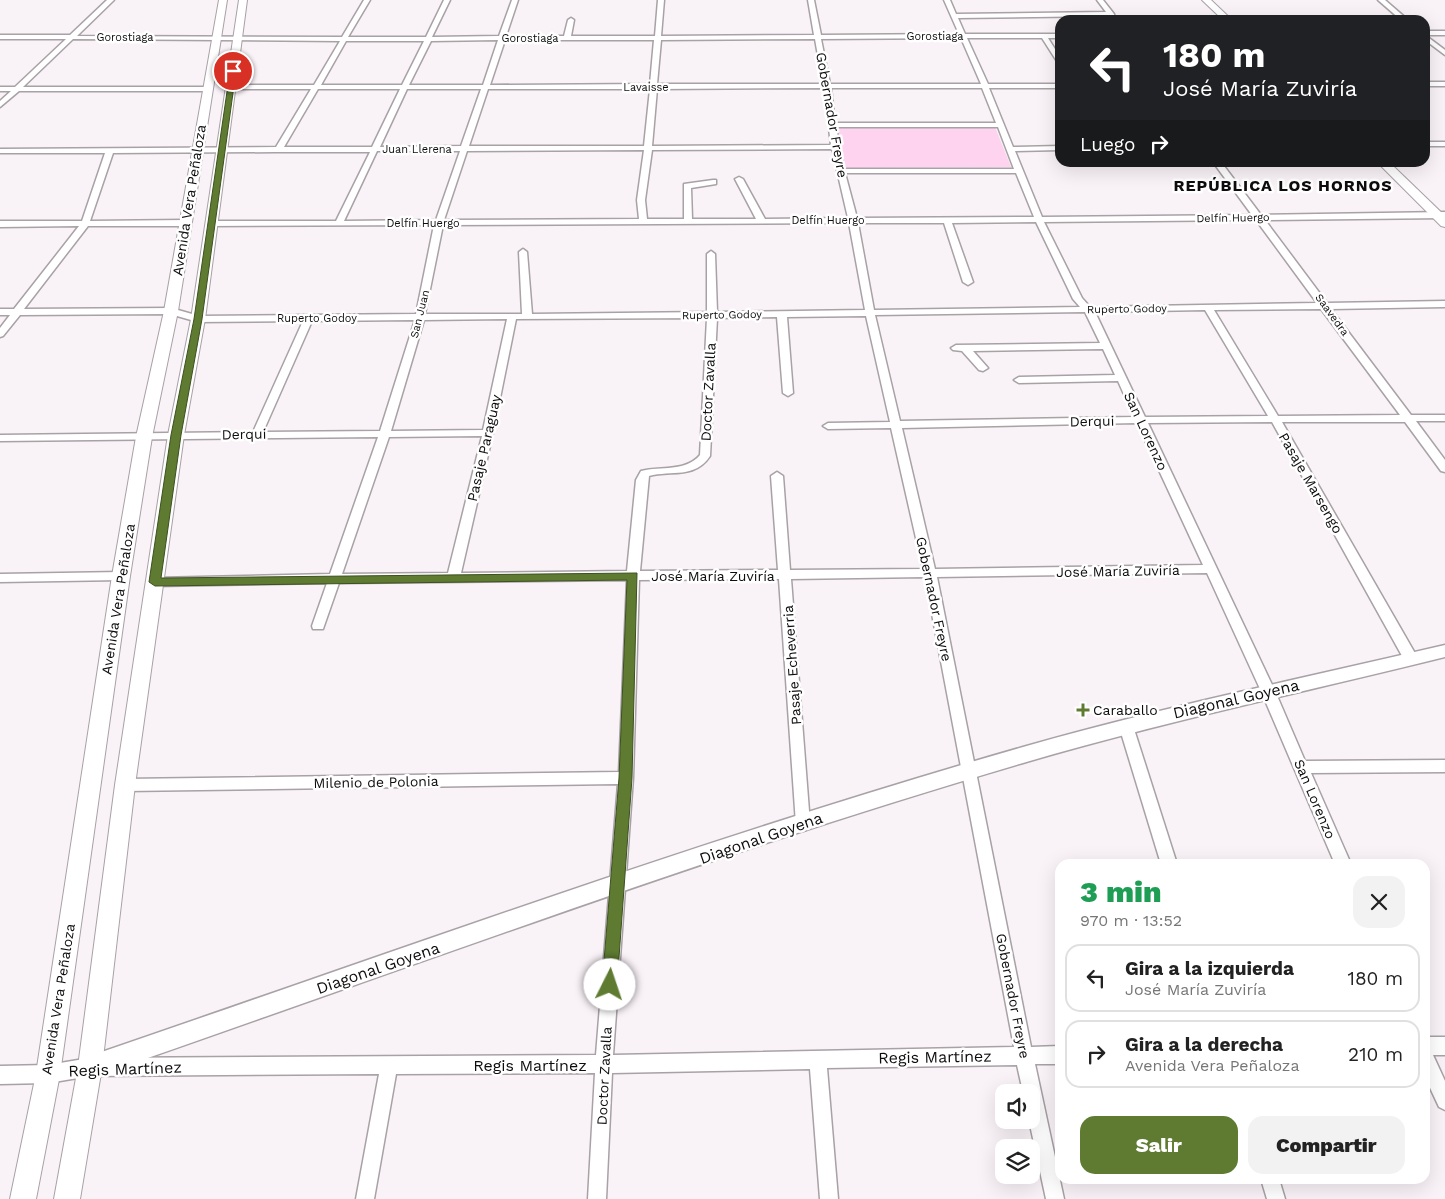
<!DOCTYPE html>
<html lang="es">
<head>
<meta charset="utf-8">
<style>
	:root { --surface:#fff; --page:#f2f2f2; --text:#222; --muted:#767676; --line:#e0e0e0; --accent:#5e7b31 }
	body { margin:0; font-family:"Work Sans",sans-serif; background:var(--page); color:var(--text); height:100vh; display:flex; flex-direction:column; font-size:19px; white-space:nowrap }
	* { box-sizing:border-box; margin:0 }
	p { font-size:16px; color:var(--muted) }
	.icon { flex:none; width:28px; height:28px; fill:none; stroke:currentColor; stroke-width:2; stroke-linecap:round; stroke-linejoin:round }
	.map { position:relative; flex:1; overflow:hidden }
	.sheet { position:absolute; left:1055px; top:859px; width:375px; height:325px; display:flex; flex-direction:column; background:var(--surface); border-radius:15px; box-shadow:0 5px 20px #0002 }
	.sheet>* { flex:none }
	.hud { position:absolute; left:1055px; top:15px; width:375px; height:152px; border-radius:15px; box-shadow:0 5px 20px #0002; background:#202124; color:#fff; overflow:hidden }
	.tools { position:absolute; left:995px; top:1084px; display:grid; gap:10px }
	.tools a { display:grid; place-items:center; width:45px; height:45px; border-radius:10px; background:var(--surface); box-shadow:0 5px 20px #0002; font-size:25px }
	.pin { position:absolute; display:grid; place-items:center; width:42px; height:42px; color:#fff; margin:-21px; border:2px solid #fff; border-radius:50%; box-shadow:0 1px 5px #0007 }
	.me { position:absolute; width:55px; margin:-28px; rotate:4deg; stroke-linejoin:round; filter:drop-shadow(0 0 4px #0008) }
	.turn { display:flex; align-items:center; gap:18px; height:105px; padding:0 25px; font-size:22px }
	.turn .icon { width:65px; height:65px; stroke-width:2.5 }
	.turn b { display:block; font-size:35px; line-height:42px }
	.then { display:flex; align-items:center; height:48px; padding:0 25px; background:#0003; gap:10px; font-size:19px }
	.round { display:grid; place-items:center; flex:none; width:52px; height:52px; border-radius:15px; background:var(--page) }
	.headline { display:flex; align-items:center; justify-content:space-between; height:85px; padding:0 25px }
	h1 { font-size:30px; font-weight:800; line-height:38px; color:#1e9e55 }
	.primary-button { display:flex; gap:10px; margin-top:auto; padding:10px 25px }
	.primary-button a { flex:1; height:58px; border-radius:15px; background:var(--accent); color:#fff; font-size:20px; font-weight:800; line-height:58px; text-align:center }
	.primary-button a+a { background:var(--page); color:var(--text) }
	ul { padding:0; list-style:none }
	li { display:flex; align-items:center; gap:15px; height:68px; margin:0 10px 8px; padding:0 15px; border:2px solid var(--line); border-radius:15px }
	li div { flex:1 }
	li b { display:block; font-size:19px }
	li em { font-style:normal }
	.map>svg:first-child { display:block }
	.green { fill:#fdd3f0 }
	.lines { fill:none; stroke-linecap:round; stroke-linejoin:round }
	.minor-casing { stroke:#a8a1a6; stroke-width:3 }
	.tertiary-casing { stroke:#a8a1a6; stroke-width:3 }
	.secondary-casing { stroke:#a8a1a6; stroke-width:2 }
	.minor { fill:#fff; fill-rule:evenodd }
	.tertiary { fill:#fff; fill-rule:evenodd }
	.secondary { fill:#fff; fill-rule:evenodd }
	.route { fill:#5e7b31; stroke:#3d5020 }
	.poi-dot { fill:#5e7b31; stroke:#fff; stroke-width:2 }
	.labels { text-anchor:middle; dominant-baseline:central; stroke-width:5; stroke-linejoin:round; paint-order:stroke }
	.far-street-label { font-size:11px; fill:#0e0c0d; stroke:#fff }
	.street-label { font-size:14px; fill:#0e0c0d; stroke:#fff }
	.poi-label { font-size:14px; fill:#0e0c0d; stroke:#fff; text-anchor:start }
	.far-district-label { font-size:16px; font-weight:bold; letter-spacing:1px; fill:#0e0c0d; stroke:#fff }
	.near-street-label { font-size:16px; fill:#0e0c0d; stroke:#fff }
</style>
</head>
<body>
<div class="map">
<svg width="1445" height="1199" viewBox="0 0 1445 1199">
	<rect width="100%" height="100%" fill="#f9f2f7"/>
	<path class="green" d="M995,127L1011,167L842,168L835,128Z"/>
	<g class="lines">
		<defs>
			<g id="minor">
				<path d="M107,0H114L77,36L342,37L364,0H370L348,37H426L444,0H450L432,37L499,36L512,0H518L506,36H564L568,20L571,18L574,20L571,36H655L658,0H664L661,36L814,35L808,0H814L821,35L959,34L944,0H950L956,14L1106,12L1097,0H1103L1114,14L1115,19H1111L1108,16L958,18L965,34H1060V38H1048L1060,57V64L1058,63L1042,38H967L988,84H1060V88H989L1013,147L1060,146V150L1015,151L1042,217L1252,215L1213,162H1221L1261,215L1445,212V218L1265,220L1327,303L1445,301V307L1331,309L1411,415H1445V421H1416L1445,460V472L1441,471L1405,422H1282L1416,655L1418,659L1416,663H1406L1272,422L1148,423L1275,691L1305,761L1445,760V772L1311,773L1351,864H1335L1261,691L1207,573L937,577L1031,1047L1060,1046V1064H1035L1064,1199H1046L1029,1120H1031V1092H1023L1017,1065L827,1068L838,1199H820L810,1069L612,1073L606,1199H588L595,1073L396,1074L374,1199H356L379,1074L90,1076L48,1083L0,1084V1066L48,1065L90,1058L596,1055L618,784L125,791L120,789L118,785L120,781L125,779L619,772L627,580L339,583L324,626L323,629H313L312,626L327,583L155,586L149,582L155,578L330,574L378,437L0,441V435L253,432L303,321L198,322L170,314L20,315L3,336L0,337V328L10,315H0V309H14L79,226L0,227V221H82L105,153H0V149L276,147L311,89H232L229,87L232,85H314L340,41L73,39L23,87H208L212,89L208,91H19L0,107V101L11,91H0V87H15L66,39H0V35H70ZM961,38L981,84H830L821,39ZM815,39L823,84H657L661,40ZM498,40L483,85H409L431,41ZM505,40H654L650,84L490,85ZM346,41H424L402,85H321ZM824,88L831,145L652,146L657,89ZM831,88H982L996,123H835ZM318,89H400L372,147H284ZM407,89H481L461,146L380,147ZM488,89H650L644,146H469ZM836,127H998L1014,169H844ZM832,149L848,218L765,219L743,179L739,177L735,179L756,219H692L691,188L716,184V180H713L684,184V219H647L645,200L652,150ZM644,150L637,200L639,219L444,220L467,151ZM377,151H460L436,220L344,221ZM275,152H370L336,221H211L207,224L208,226L434,225L416,314L199,316L171,308L24,309L88,226H186L190,223L186,220L90,221L113,153ZM845,173H1016L1034,217L857,218ZM1256,220L1317,303L1090,307L1082,298L1044,222ZM1036,222L1073,299L1080,307L874,310L858,223H944L963,282L968,285L973,282L952,223ZM849,223L865,310L717,312L715,254L711,251L707,254V312L532,314L527,252L523,249L519,252L522,314H425L443,225ZM1321,309L1400,415L1278,416L1214,310ZM1205,310L1268,416L1145,417L1095,312ZM1085,312L1100,343L956,345L951,348L953,350L962,351L979,370L983,371L988,368L973,351L1103,349L1115,375L1019,377L1014,380L1019,383L1118,381L1134,417L900,421L875,315ZM866,316L890,422L828,423L823,426L828,429L891,428L923,569L790,570L783,476L777,472L771,476L778,570L640,571L649,476C672,470 695,479 710,456L717,318L777,317L783,393L788,396L793,393L787,317ZM707,318L700,455C686,472 660,466 641,471L636,480L627,571L461,573L493,433L516,319ZM507,319L483,430L391,431L424,320ZM415,320L380,431L263,432L312,321ZM1137,423L1203,565L935,569L902,428ZM482,436L448,573L342,574L389,437ZM925,577L1014,1047L613,1055L633,778L639,580L779,579L796,824L798,829L803,831L808,829L810,824L791,579Z"/>
				<path d="M1378,0H1385L1408,20H1401Z"/>
				<rect x="1425" y="31" width="20" height="4"/>
				<path d="M1425,35L1445,50V55L1425,40Z"/>
				<rect x="1425" y="82" width="20" height="4"/>
				<rect x="1425" y="142" width="20" height="4"/>
				<path d="M121,572L127,576L121,580L0,582V574Z"/>
				<path d="M1126,720L1131,722L1133,726L1177,864H1161L1119,726L1121,722Z"/>
				<path d="M1425,1037H1445V1055H1433L1445,1081V1110L1439,1107L1425,1077Z"/>
				<path d="M1261,1179H1279L1285,1199H1267Z"/>
			</g>
			<path id="tertiary" d="M1445,645V657C1304,692 1162,722 1023,763C708,855 400,971 90,1078L82,1075L79,1067L82,1059L90,1056C400,950 708,837 1023,747C1162,707 1304,678 1445,645Z"/>
			<g id="secondary">
				<path d="M219,0H227L178,311L152,437L130,576L60,1074L36,1199H10L36,1074L112,576L136,437L164,311Z"/>
				<path d="M239,0H247L205,319L184,435L135,785L102,1067L80,1199H54L78,1067L115,785L168,435L191,319Z"/>
				<path d="M1202,0H1211L1232,20H1223Z"/>
				<path d="M1377,162H1389L1445,216V227L1441,226Z"/>
			</g>
		</defs>
		<use href="#minor" class="minor-casing"/>
		<use href="#tertiary" class="tertiary-casing"/>
		<use href="#secondary" class="secondary-casing"/>
		<use href="#minor" class="minor"/>
		<use href="#tertiary" class="tertiary"/>
		<use href="#secondary" class="secondary"/>
	</g>
	<path class="route" d="M233,69L236,71L202,319L181,435L161,578L637,573L632,778L617,985L615,990L610,993L604,990L602,985L619,778L627,580L155,586L149,582L171,435L194,319L230,71Z"/>
	<path class="poi-dot" d="M1080.5 702.5h5v5h5v5h-5v5h-5v-5h-5v-5h5z"/>
	<g class="labels">
		<g class="far-street-label">
			<text x="935" y="36">Gorostiaga</text>
			<text x="125" y="37">Gorostiaga</text>
			<text x="530" y="38">Gorostiaga</text>
			<text x="646" y="87">Lavaisse</text>
			<text x="417" y="149">Juan Llerena</text>
			<text transform="translate(1233 218) rotate(-1)">Delfín Huergo</text>
			<text x="828" y="220">Delfín Huergo</text>
			<text x="423" y="223">Delfín Huergo</text>
			<text transform="translate(1127 309) rotate(-1)">Ruperto Godoy</text>
			<text transform="translate(420 314) rotate(-76)">San Juan</text>
			<text transform="translate(722 315) rotate(-1)">Ruperto Godoy</text>
			<text transform="translate(1332 315) rotate(54)">Saavedra</text>
			<text x="317" y="318">Ruperto Godoy</text>
		</g>
		<g class="street-label">
			<text transform="translate(832 115) rotate(80)">Gobernador Freyre</text>
			<text transform="translate(189 200) rotate(-81)">Avenida Vera Peñaloza</text>
			<text transform="translate(708 392) rotate(-87)">Doctor Zavalla</text>
			<text transform="translate(1092 421) rotate(-1)">Derqui</text>
			<text transform="translate(1146 431) rotate(65)">San Lorenzo</text>
			<text transform="translate(244 434) rotate(-1)">Derqui</text>
			<text transform="translate(484 448) rotate(-77)">Pasaje Paraguay</text>
			<text transform="translate(1311 483) rotate(60)">Pasaje Marsengo</text>
			<text transform="translate(1118 571) rotate(-1)">José María Zuviría</text>
			<text x="713" y="576">José María Zuviría</text>
			<text transform="translate(118 599) rotate(-81)">Avenida Vera Peñaloza</text>
			<text transform="translate(934 599) rotate(78)">Gobernador Freyre</text>
			<text transform="translate(792 665) rotate(-94)">Pasaje Echeverria</text>
			<text transform="translate(376 782) rotate(-1)">Milenio de Polonia</text>
			<text transform="translate(1315 799) rotate(67)">San Lorenzo</text>
			<text transform="translate(1013 996) rotate(79)">Gobernador Freyre</text>
			<text transform="translate(58 999) rotate(-81)">Avenida Vera Peñaloza</text>
			<text transform="translate(604 1076) rotate(-87)">Doctor Zavalla</text>
		</g>
		<g class="poi-label">
			<text x="1093" y="710">Caraballo</text>
		</g>
		<g class="far-district-label">
			<text x="1283" y="185">REPÚBLICA LOS HORNOS</text>
		</g>
		<g class="near-street-label">
			<text transform="translate(1236 699) rotate(-13)">Diagonal Goyena</text>
			<text transform="translate(761 838) rotate(-19)">Diagonal Goyena</text>
			<text transform="translate(378 968) rotate(-19)">Diagonal Goyena</text>
			<text transform="translate(935 1057) rotate(-1)">Regis Martínez</text>
			<text x="530" y="1065">Regis Martínez</text>
			<text transform="translate(125 1069) rotate(-2)">Regis Martínez</text>
		</g>
	</g>
</svg>
<div class="tools">
<a><svg class="icon" aria-label="sound" viewBox="0 0 24 24"><path d="M4 9h4l5-4v14l-5-4H4zM17 9q2 3 0 6"/></svg></a>
<a><svg class="icon" aria-label="layers" viewBox="0 0 24 24"><path d="M12 4l9 5-9 5-9-5zM3 14l9 5 9-5"/></svg></a>
</div>
<div class="pin" style="left:233px;top:71px;background:#d93025"><svg class="icon" aria-label="arrive" viewBox="0 0 24 24"><path d="M6 21V4h12l-3 4 3 4H6"/></svg></div>
<svg class="me" style="left:610px;top:985px" viewBox="-20 -20 40 40"><circle r="19" fill="#fff"/><path d="M0-13L10 11 0 6-10 11z" fill="#5e7b31"/></svg>
<div class="hud">
<div class="turn"><svg class="icon" aria-label="left" viewBox="0 0 24 24"><path d="M17 20v-9H6M10 6l-5 5 5 5"/></svg><div><b>180 m</b>José María Zuviría</div></div>
<div class="then">Luego<svg class="icon" aria-label="right" viewBox="0 0 24 24"><path d="M7 20v-9h11M14 6l5 5-5 5"/></svg></div>
</div>
<section class="sheet">
<div class="headline"><div><h1>3 min</h1><p>970 m · 13:52</p></div><a class="round"><svg class="icon" aria-label="close" viewBox="0 0 24 24"><path d="M6 6l12 12M18 6L6 18"/></svg></a></div>
<ul>
<li><svg class="icon" aria-label="left" viewBox="0 0 24 24"><path d="M17 20v-9H6M10 6l-5 5 5 5"/></svg><div><b>Gira a la izquierda</b><p>José María Zuviría</p></div><em>180 m</em></li>
<li><svg class="icon" aria-label="right" viewBox="0 0 24 24"><path d="M7 20v-9h11M14 6l5 5-5 5"/></svg><div><b>Gira a la derecha</b><p>Avenida Vera Peñaloza</p></div><em>210 m</em></li>
</ul>
<div class="primary-button"><a>Salir</a><a>Compartir</a></div>
</section>
</div>
</body>
</html>
